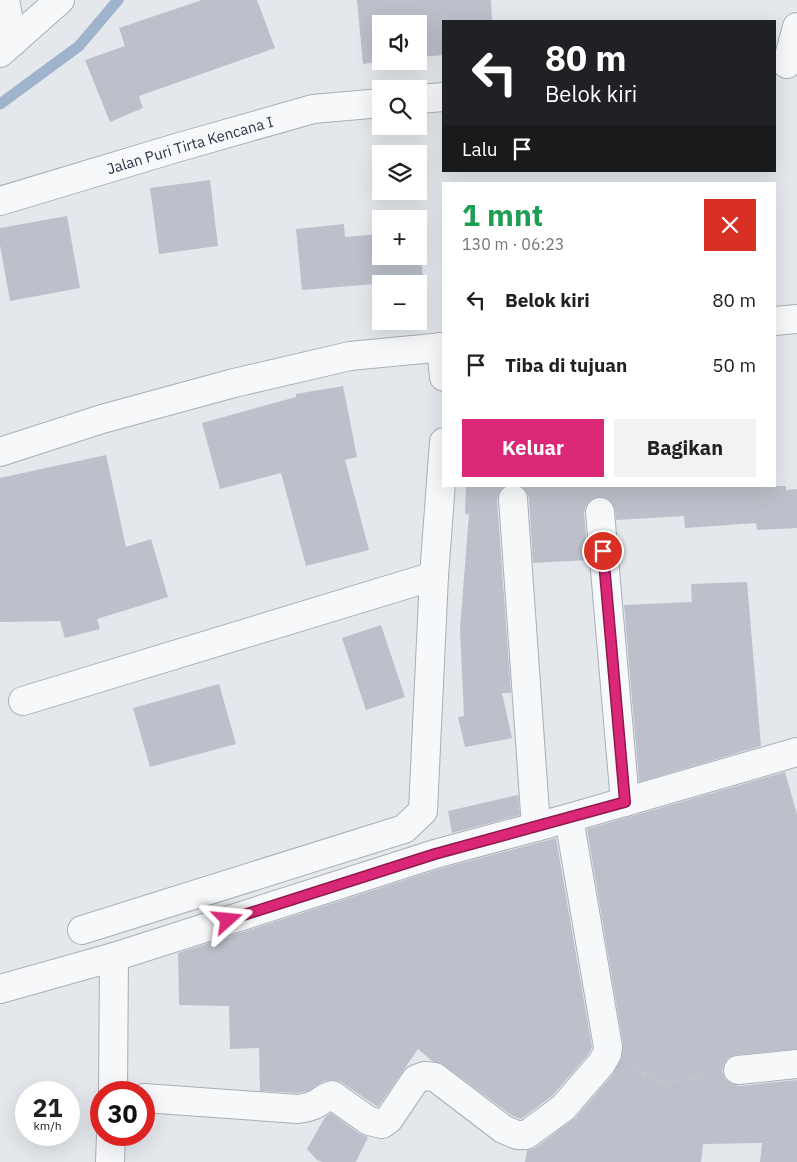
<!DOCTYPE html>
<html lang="id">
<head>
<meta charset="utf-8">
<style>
	:root { --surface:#fff; --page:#f2f2f2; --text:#202124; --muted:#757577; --accent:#db2777 }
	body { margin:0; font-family:"IBM Plex Sans",sans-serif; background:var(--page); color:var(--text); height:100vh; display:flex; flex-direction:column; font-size:19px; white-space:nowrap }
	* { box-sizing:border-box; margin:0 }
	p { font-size:16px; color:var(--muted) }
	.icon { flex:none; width:28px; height:28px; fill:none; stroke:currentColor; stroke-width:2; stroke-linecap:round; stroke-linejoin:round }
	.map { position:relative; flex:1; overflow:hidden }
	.details { position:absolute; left:442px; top:182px; width:334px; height:305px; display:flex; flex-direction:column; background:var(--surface); border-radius:0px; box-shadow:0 5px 20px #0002 }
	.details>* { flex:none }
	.hud { position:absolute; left:442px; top:20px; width:334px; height:152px; border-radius:0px; box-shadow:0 5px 20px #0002; background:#202124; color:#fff; overflow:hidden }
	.fabs { position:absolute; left:372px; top:15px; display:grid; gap:10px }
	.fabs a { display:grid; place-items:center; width:55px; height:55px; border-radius:0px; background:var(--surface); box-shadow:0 5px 20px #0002; font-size:25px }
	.speed { position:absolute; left:15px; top:1081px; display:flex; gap:10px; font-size:25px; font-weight:700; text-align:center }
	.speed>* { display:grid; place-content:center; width:65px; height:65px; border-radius:50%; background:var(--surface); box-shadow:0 5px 20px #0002; line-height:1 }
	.speed small { font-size:12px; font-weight:400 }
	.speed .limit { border:8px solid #d22; background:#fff; color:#111 }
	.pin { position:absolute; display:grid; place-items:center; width:42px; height:42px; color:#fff; margin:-21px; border:2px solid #fff; border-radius:50%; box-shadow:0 1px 5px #0007 }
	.me { position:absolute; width:55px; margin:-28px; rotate:72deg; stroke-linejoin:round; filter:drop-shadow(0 0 4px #0008) }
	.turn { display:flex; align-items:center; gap:18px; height:105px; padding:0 20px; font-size:22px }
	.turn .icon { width:65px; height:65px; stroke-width:2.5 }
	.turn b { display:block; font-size:35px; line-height:42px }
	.then { display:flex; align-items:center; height:48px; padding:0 20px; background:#0003; gap:10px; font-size:19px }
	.round { display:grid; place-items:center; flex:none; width:52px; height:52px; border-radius:0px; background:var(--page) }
	.summary { display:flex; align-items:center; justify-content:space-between; height:85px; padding:0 20px }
	h1 { font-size:30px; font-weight:700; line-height:38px; color:#1e9e55 }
	.cta { display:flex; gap:10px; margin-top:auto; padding:10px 20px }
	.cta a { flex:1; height:58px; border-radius:0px; background:var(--accent); color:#fff; font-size:20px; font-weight:700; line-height:58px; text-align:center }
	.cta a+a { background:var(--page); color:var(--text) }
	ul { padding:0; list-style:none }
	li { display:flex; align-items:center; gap:15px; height:65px; padding:0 20px }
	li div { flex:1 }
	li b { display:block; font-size:19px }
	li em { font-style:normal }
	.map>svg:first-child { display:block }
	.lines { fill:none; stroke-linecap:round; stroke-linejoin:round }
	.stream { stroke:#9fb4cc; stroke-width:11 }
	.building { fill:#bbc0ca }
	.minor-casing { stroke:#a9aeb7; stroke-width:30 }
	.path { stroke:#c2c5cb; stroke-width:3; stroke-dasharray:4 4; stroke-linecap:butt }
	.minor { stroke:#f7f8fa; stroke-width:28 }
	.route-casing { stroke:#8e194d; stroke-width:12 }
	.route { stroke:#db2777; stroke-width:9 }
	.labels { text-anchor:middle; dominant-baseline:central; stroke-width:4; stroke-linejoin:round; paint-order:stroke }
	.street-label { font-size:15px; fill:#2b3445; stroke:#f4f6f9 }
</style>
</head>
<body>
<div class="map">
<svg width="797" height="1162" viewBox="0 0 797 1162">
	<rect width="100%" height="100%" fill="#e4e7ec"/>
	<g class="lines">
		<path class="stream" d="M0,104L79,46L118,0"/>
	</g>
	<g class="building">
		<path d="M202,0H257L275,48L139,96L143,108L110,122L85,60L125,46L119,28Z"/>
		<path d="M357,0H491L492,21H444V55L419,57V24H381V61H384L363,64Z"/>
		<path d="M210,180L218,246L159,254L150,188Z"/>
		<path d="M67,216L80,288L10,301L0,245V228Z"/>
		<path d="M344,224L345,237L381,234V256H419V232L424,292H419V284H381V296L376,297L375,284L302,290L296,229Z"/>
		<path d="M343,386L357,457L345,460L369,550L306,566L281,473L220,489L202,423L296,397V394Z"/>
		<path d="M106,455L126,547L151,539L168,597L97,619L100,629L65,638L60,621L0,622V478Z"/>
		<path d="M466,486H504L499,493L497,500L511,693H502L512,738L465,747L458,717L464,716L460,629L469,514H465Z"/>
		<path d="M521,486H786V490L797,489V528L757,530L756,523L685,528L684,516L616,520L615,510L612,503L606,498L598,497L591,500L586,505L584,513L588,560L533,563L529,498L526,491Z"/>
		<path d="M747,582L761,746L639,782L624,605L692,602L691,584Z"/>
		<path d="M381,625L405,697L366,710L342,638Z"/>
		<path d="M219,684L236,744L150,767L133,708Z"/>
		<path d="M785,772L797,814V1049L736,1055L728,1058L724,1063L722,1071L726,1080L731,1084L739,1086L797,1080V1162H760L762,1143L703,1144L701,1162H525L527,1150L535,1148L575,1118L613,1074L622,1056L623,1044L587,829Z"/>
		<path d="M518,795L520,815L452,833L448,811Z"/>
		<path d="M556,838L592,1047L588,1055L552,1096L521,1119L511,1115L444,1065L432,1061L418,1049L378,1107L341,1082L334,1080L324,1081L308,1091L297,1093L260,1091L259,1048L230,1049L229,1006L179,1005L178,953L439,869Z"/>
		<path d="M331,1113L360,1134L368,1137L356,1162H323L317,1160L307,1149L325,1117Z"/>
	</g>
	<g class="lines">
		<defs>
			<g id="minor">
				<path d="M5,0L13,42"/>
				<path d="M0,53L60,0"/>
				<path d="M787,64L797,27"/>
				<path d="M419,99L444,97"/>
				<path id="s1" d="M0,201L176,148L313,109L381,103"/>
				<path d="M775,321L797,319"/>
				<path d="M441,347L444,377"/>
				<path d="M0,452L102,419L234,383L350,356L444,347"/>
				<path d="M513,499L536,827"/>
				<path d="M600,512L625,802"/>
				<path d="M23,701L434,576"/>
				<path d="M82,930L404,829L423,811L434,576L444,442"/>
				<path d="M0,989L114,957L435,854L569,818L797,752"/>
				<path d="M738,1070L797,1064"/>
				<path d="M113,1092L114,957"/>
				<path d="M144,1098L298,1109C304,1108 309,1107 314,1105C321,1102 324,1097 332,1095L369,1121L382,1124L389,1119L416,1079L424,1076L435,1077L503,1129L517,1135H526L563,1108L601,1064L607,1054L608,1047L569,818"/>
				<path d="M110,1162L111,1135"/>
			</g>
		</defs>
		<use href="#minor" class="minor-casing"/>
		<path class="path" d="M635,1069L662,1083L708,1076"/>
		<use href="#minor" class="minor"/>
	</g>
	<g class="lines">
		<defs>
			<path id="route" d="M228,920L435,854L625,802L603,551"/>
		</defs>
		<use href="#route" class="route-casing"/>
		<use href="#route" class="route"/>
	</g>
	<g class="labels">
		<g class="street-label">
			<text stroke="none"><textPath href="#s1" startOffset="198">Jalan Puri Tirta Kencana I</textPath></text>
		</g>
	</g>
</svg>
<div class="fabs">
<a><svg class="icon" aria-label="sound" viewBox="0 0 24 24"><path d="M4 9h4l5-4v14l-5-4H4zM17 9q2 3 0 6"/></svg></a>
<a><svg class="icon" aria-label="search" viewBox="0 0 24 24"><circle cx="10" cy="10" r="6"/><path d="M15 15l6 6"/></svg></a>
<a><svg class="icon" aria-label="layers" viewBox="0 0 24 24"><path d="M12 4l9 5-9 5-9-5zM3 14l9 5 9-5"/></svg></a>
<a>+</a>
<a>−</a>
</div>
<div class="speed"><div>21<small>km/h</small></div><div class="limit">30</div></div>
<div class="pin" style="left:603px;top:551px;background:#d93025"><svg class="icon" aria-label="arrive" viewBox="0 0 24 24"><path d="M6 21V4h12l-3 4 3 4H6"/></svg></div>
<svg class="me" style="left:228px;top:920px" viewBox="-20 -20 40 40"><path d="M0-17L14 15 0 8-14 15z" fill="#db2777" stroke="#fff" stroke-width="4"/></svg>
<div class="hud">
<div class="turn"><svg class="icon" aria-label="left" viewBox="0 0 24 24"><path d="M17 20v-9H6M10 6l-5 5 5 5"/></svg><div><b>80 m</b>Belok kiri</div></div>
<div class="then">Lalu<svg class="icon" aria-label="arrive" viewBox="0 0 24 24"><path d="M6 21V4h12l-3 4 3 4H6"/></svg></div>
</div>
<section class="details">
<div class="summary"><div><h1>1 mnt</h1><p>130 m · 06:23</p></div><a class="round" style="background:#d93025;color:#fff"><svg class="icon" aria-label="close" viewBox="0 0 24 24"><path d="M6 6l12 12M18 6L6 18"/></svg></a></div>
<ul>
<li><svg class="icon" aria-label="left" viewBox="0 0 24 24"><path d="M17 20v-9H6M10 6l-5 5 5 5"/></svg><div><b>Belok kiri</b></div><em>80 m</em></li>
<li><svg class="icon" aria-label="arrive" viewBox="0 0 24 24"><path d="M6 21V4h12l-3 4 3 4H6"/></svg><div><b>Tiba di tujuan</b></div><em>50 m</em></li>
</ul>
<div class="cta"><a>Keluar</a><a>Bagikan</a></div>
</section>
</div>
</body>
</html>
